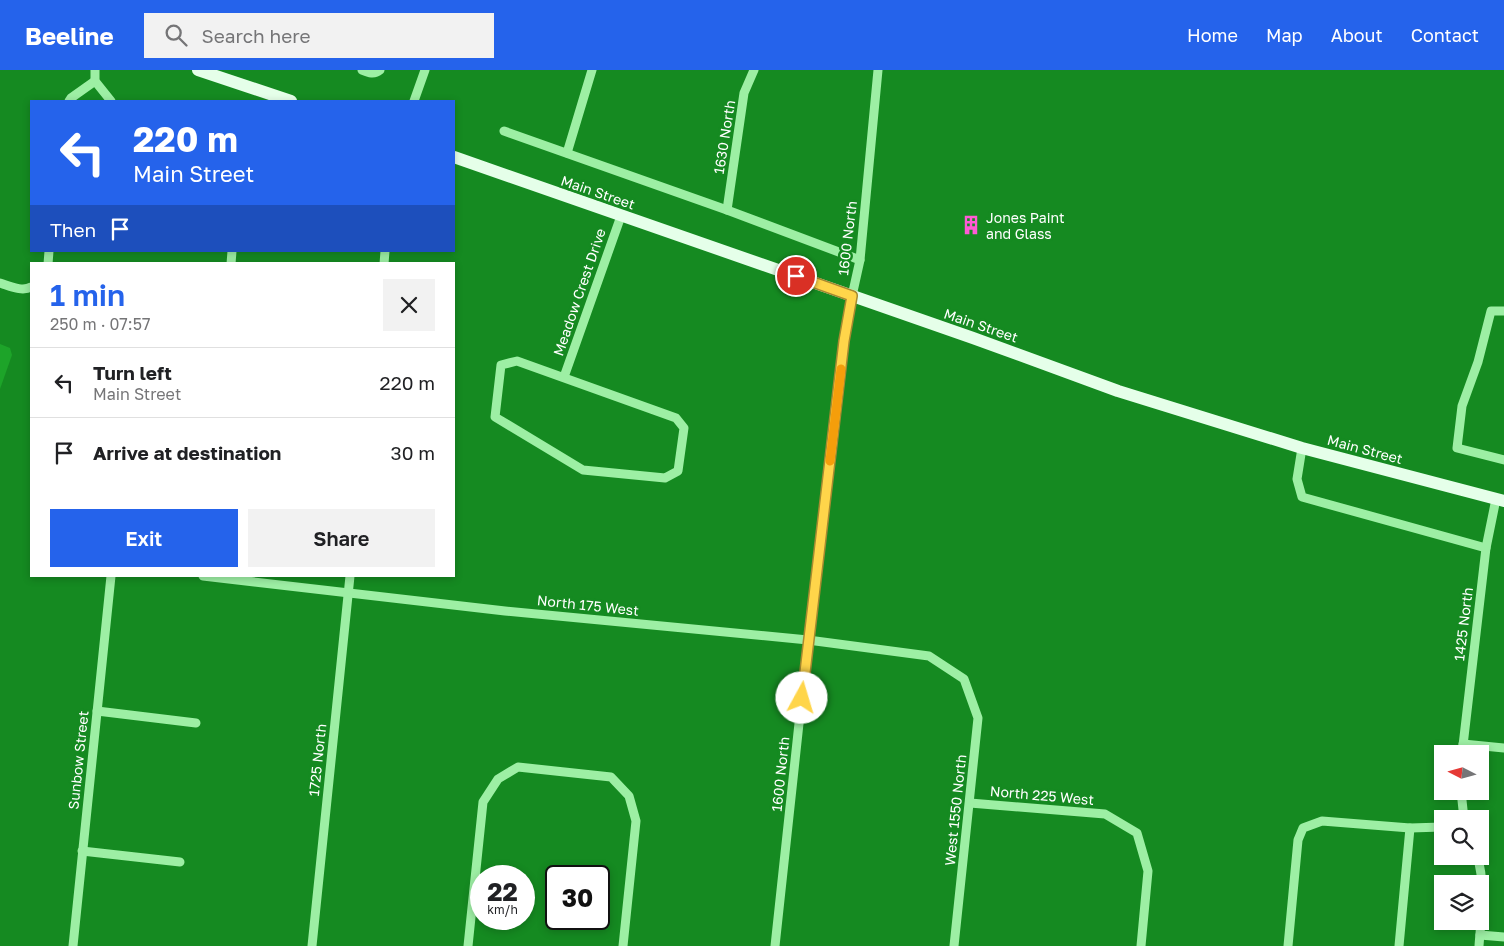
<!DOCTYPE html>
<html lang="en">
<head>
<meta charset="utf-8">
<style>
	:root { --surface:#fff; --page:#f2f2f2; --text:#202124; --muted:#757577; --line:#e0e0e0; --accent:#2563eb }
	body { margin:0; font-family:"Golos Text",sans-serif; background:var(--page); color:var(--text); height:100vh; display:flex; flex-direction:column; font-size:19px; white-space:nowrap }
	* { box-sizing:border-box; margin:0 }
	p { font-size:16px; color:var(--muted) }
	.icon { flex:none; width:28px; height:28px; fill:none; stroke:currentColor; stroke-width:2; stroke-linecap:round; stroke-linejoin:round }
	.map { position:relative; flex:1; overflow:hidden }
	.details { position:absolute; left:30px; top:192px; width:425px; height:315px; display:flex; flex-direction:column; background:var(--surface); border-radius:0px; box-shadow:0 2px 8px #0003 }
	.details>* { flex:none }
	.hud { position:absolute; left:30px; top:30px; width:425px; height:152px; border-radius:0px; box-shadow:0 2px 8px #0003; background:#2563eb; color:#fff; overflow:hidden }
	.needle { width:32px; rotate:276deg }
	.tools { position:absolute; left:1434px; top:675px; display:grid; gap:10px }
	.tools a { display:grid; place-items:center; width:55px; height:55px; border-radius:0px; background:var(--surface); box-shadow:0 2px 8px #0003; font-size:25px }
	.speed { position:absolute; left:470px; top:795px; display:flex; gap:10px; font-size:25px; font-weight:700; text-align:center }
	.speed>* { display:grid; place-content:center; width:65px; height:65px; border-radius:50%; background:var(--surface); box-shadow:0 2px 8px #0003; line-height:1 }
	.speed small { font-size:12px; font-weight:400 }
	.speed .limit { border:2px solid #111; border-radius:8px; background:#fff; color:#111 }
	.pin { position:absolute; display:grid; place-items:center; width:42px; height:42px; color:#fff; margin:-21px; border:2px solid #fff; border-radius:50%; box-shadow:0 1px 5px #0007 }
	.me { position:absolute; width:55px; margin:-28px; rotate:6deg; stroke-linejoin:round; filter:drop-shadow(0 0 4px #0008) }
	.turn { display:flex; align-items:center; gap:18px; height:105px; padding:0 20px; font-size:22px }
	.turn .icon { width:65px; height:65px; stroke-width:2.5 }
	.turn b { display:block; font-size:35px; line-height:42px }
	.then { display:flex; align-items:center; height:48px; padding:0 20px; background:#0003; gap:10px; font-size:19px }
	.round { display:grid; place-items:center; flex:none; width:52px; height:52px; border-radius:0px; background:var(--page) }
	.summary { display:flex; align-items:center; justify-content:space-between; height:85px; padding:0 20px }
	h1 { font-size:30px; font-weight:600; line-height:38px; color:var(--accent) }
	.cta { display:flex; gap:10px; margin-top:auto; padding:10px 20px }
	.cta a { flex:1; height:58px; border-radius:0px; background:var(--accent); color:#fff; font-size:20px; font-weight:600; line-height:58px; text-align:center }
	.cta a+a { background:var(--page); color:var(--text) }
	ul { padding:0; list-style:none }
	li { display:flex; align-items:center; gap:15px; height:70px; padding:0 20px; border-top:1px solid var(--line) }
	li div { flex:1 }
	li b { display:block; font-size:19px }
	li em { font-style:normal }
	header { display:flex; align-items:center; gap:30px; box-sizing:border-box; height:70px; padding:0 25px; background:var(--accent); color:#fff }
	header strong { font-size:24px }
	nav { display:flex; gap:28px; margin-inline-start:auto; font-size:18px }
	.search { width:350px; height:45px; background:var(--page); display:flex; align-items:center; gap:12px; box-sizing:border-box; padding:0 18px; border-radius:0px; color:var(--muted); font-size:19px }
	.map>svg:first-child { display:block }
	.green { fill:#1da429 }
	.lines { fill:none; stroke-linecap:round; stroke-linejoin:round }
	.minor { stroke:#9defa4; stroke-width:9 }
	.major { stroke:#e5ffe9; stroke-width:12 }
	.route-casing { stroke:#a68a30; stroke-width:12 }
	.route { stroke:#ffd54a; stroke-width:9 }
	.slow { stroke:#f59e0b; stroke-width:9 }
	.labels { text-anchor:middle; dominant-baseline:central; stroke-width:5; stroke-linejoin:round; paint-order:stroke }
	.street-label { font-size:14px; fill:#fff; stroke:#158a21 }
	.poi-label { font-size:14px; fill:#fff; stroke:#158a21; text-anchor:start }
</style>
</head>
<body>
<header>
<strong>Beeline</strong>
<div class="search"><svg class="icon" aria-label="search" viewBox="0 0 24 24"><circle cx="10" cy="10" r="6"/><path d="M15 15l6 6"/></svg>Search here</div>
<nav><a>Home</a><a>Map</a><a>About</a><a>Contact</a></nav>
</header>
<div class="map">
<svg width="1504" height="876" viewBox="0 0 1504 876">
	<rect width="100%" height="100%" fill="#158a21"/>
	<path class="green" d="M0,274L10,278L12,285L0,319Z"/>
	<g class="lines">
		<g class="minor">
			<path d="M95,0V11L111,31"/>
			<path d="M362,0C369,3 374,5 380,0"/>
			<path d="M69,31L71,28L95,11"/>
			<path d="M414,31L425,0"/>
			<path d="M504,61L727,140L860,190"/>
			<path d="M567,83L592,0"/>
			<path d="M727,140L744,23L754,0"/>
			<path d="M48,194L49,181"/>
			<path d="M231,194L232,181"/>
			<path d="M384,194L385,181"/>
			<path d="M0,213C10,216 22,222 31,217"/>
			<path d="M1504,241H1491L1478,292L1462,336L1457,378L1504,390"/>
			<path d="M517,291L676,348L684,358L678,401L665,408L583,400L495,347L501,295Z"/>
			<path d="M564,307L621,146"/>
			<path d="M1302,378L1297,409L1302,427L1486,478"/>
			<path d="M203,506L505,541L808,570L929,586L964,609L978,648L954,876"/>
			<path d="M97,641L196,653"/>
			<path d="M1463,674L1504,678"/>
			<path d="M1462,684L1486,478L1496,429"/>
			<path d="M1461,721L1464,749"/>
			<path d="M970,733L1105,744L1137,763L1148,801L1141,876"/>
			<path d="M82,781L180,792"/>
			<path d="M1477,786C1486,813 1481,848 1479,876"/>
			<path d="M1480,865L1504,867"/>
			<path d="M73,876L111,506"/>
			<path d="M312,876L350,506"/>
			<path d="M468,876L483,732L498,709L518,697L611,707L629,726L636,751L623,876"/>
			<path d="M775,876L808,570L844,271L852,226L860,190L878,0"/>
			<path d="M1288,876L1298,770L1303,758L1322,751L1410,758L1442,757"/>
			<path d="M1399,876L1410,758"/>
		</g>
		<g class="major">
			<path d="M198,0L291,31"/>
			<path d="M454,87L973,268L1118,321L1302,378L1504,431"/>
		</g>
	</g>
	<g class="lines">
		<defs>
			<path id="route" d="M796,206L852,226L844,271L802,628"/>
		</defs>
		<use href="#route" class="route-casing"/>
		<use href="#route" class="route"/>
		<path class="slow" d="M830,391L841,299"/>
	</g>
	<defs>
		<symbol id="building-bare" viewBox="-9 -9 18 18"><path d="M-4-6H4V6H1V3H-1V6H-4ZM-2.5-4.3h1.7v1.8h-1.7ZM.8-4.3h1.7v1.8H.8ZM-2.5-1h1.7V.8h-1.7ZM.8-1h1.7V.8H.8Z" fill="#ff5bd5" stroke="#158a21" stroke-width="2.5" paint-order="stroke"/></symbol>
	</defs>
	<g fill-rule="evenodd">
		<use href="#building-bare" x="957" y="141" width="28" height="28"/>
	</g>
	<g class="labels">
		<g class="street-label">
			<text transform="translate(724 67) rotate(-81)">1630 North</text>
			<text transform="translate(598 122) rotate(19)">Main Street</text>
			<text transform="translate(847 168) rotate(-83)">1600 North</text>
			<text transform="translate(579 222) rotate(-71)">Meadow Crest Drive</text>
			<text transform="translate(981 255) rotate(19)">Main Street</text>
			<text transform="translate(1365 379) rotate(15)">Main Street</text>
			<text transform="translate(588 535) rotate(6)">North 175 West</text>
			<text transform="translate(1463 554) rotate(-83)">1425 North</text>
			<text transform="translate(78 690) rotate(-84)">Sunbow Street</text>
			<text transform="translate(317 690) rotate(-84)">1725 North</text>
			<text transform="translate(780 704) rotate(-84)">1600 North</text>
			<text transform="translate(1042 725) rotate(5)">North 225 West</text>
			<text transform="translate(955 740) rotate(-84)">West 1550 North</text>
		</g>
		<g class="poi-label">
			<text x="986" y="147">Jones Paint<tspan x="986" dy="16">and Glass</tspan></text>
		</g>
	</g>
</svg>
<div class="tools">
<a><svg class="needle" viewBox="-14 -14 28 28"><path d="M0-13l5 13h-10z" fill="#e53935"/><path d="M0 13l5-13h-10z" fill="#757577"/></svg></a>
<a><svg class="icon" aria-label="search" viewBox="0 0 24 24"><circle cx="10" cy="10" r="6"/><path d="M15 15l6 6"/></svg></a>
<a><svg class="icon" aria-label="layers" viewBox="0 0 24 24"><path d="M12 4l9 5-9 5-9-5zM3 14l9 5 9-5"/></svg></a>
</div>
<div class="speed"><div>22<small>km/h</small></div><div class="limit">30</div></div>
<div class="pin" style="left:796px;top:206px;background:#d93025"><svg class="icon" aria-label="arrive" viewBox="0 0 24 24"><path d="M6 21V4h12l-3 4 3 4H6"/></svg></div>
<svg class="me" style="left:802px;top:628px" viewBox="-20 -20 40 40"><circle r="19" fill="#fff"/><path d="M0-13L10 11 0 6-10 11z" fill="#ffd54a"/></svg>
<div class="hud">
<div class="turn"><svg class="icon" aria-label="left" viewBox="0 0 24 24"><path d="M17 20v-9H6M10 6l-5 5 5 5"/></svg><div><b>220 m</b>Main Street</div></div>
<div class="then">Then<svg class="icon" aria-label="arrive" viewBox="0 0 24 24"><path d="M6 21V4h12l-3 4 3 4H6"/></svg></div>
</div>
<section class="details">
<div class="summary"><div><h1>1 min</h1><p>250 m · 07:57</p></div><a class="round"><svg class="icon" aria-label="close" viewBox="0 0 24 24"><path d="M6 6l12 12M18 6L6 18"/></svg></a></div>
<ul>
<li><svg class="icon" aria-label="left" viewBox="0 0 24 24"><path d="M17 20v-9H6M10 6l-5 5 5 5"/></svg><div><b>Turn left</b><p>Main Street</p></div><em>220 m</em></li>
<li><svg class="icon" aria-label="arrive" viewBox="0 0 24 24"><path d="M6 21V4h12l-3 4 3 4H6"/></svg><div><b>Arrive at destination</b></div><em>30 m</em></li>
</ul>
<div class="cta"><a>Exit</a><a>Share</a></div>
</section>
</div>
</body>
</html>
